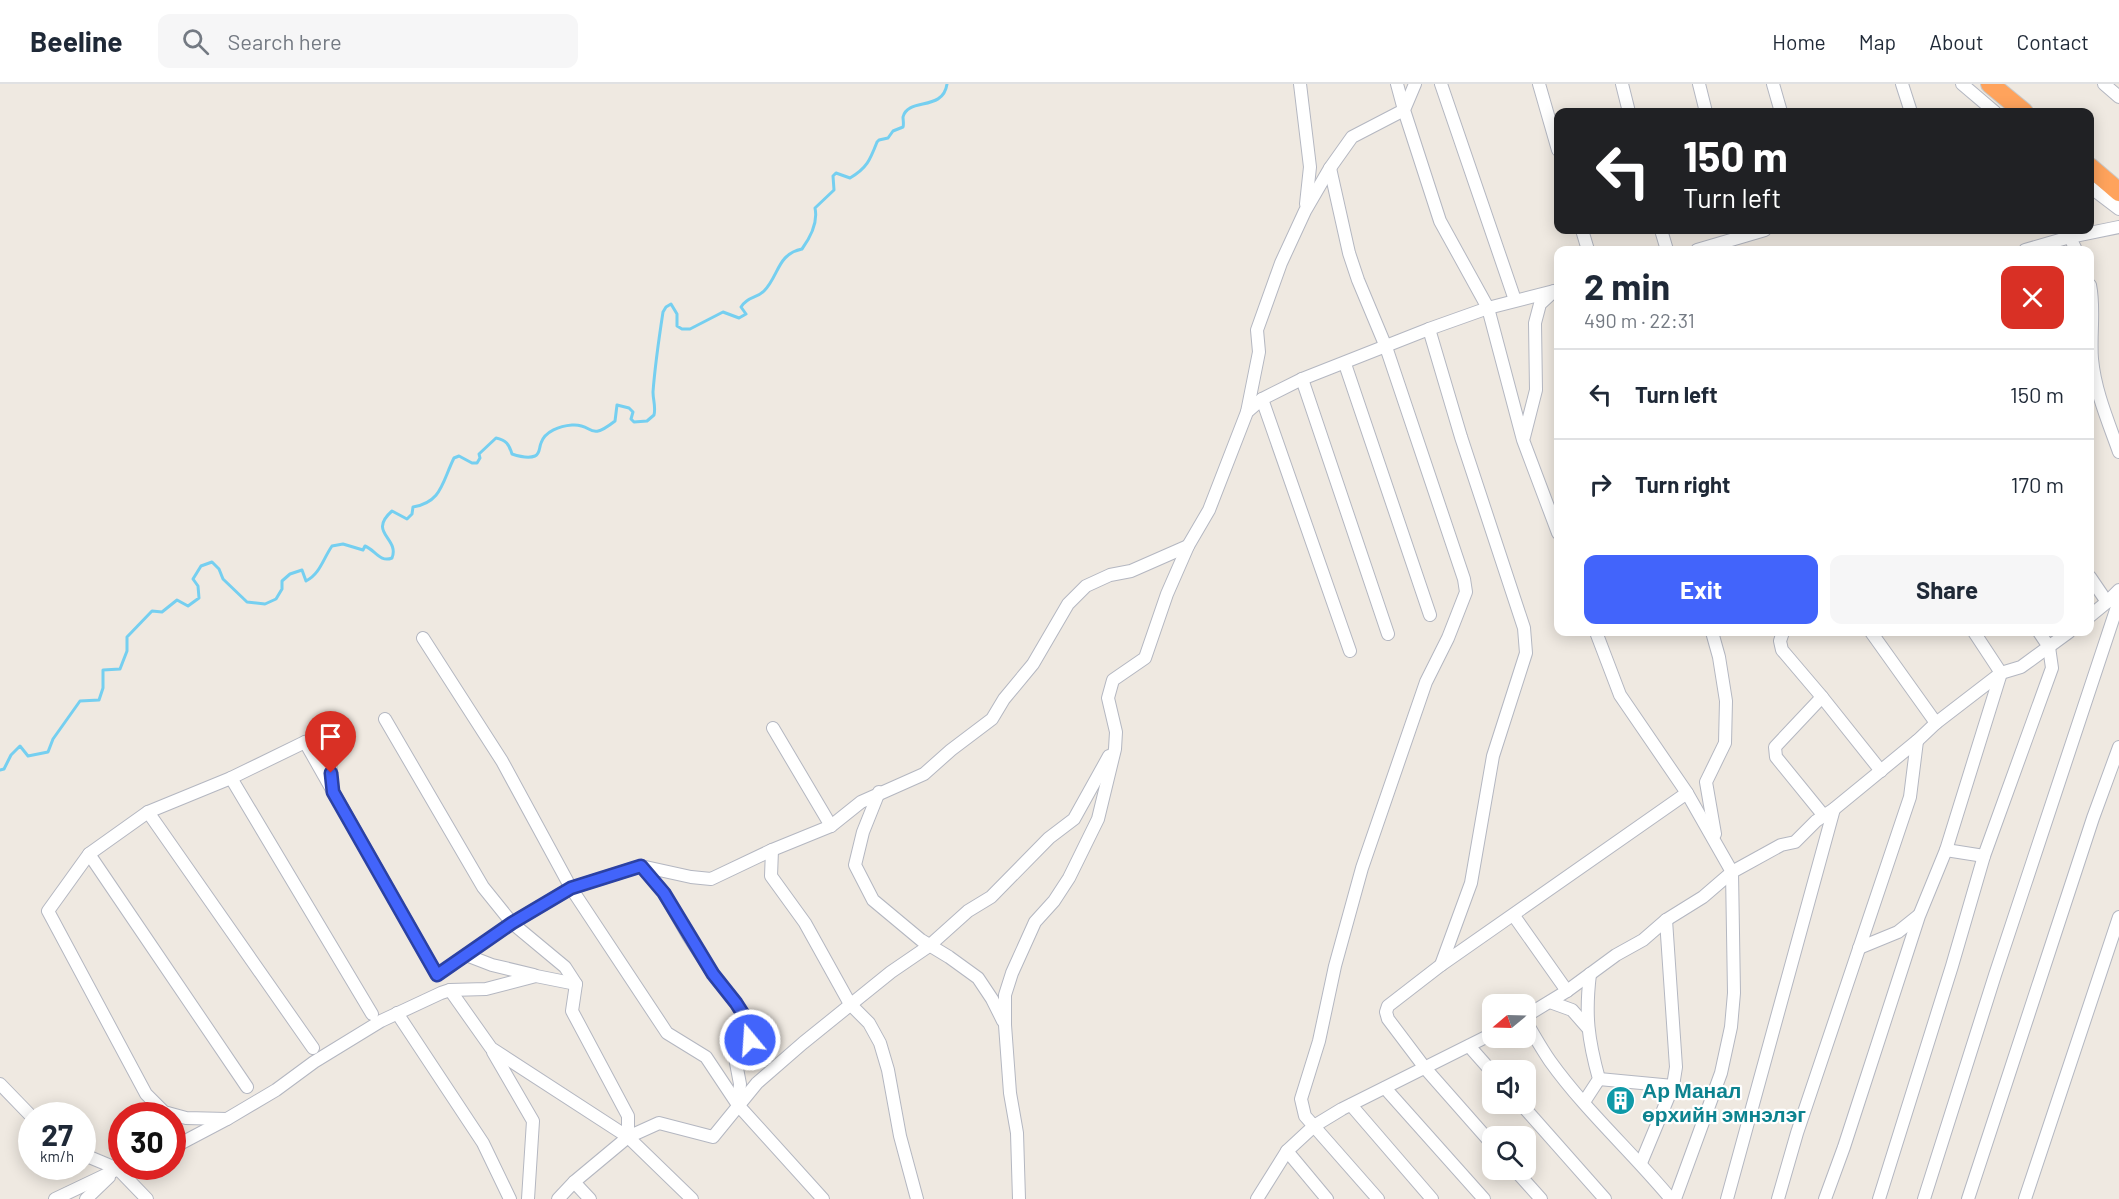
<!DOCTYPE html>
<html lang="en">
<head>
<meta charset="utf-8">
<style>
	:root { --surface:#fff; --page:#f6f6f7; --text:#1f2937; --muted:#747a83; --line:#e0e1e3; --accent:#4264fb }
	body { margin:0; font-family:Barlow,sans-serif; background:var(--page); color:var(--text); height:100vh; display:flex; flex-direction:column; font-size:22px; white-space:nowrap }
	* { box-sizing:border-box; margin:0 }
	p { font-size:20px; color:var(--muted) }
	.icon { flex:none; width:33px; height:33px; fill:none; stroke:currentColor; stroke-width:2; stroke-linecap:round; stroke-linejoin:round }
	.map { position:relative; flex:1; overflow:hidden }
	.drawer { position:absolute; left:1554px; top:162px; width:540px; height:390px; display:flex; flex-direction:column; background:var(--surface); border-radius:12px; box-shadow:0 3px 15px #0003 }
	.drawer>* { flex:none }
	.hud { position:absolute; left:1554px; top:24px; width:540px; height:126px; border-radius:12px; box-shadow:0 3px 15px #0003; background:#202124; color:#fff; overflow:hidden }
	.needle { width:39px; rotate:251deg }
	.controls { position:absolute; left:1482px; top:910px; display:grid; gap:12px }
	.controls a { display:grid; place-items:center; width:54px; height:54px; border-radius:12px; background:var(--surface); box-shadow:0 3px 15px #0003; font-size:30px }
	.speed { position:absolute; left:18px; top:1018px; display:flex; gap:12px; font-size:30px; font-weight:700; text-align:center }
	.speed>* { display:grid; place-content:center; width:78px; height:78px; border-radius:50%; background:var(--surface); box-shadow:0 3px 15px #0003; line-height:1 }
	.speed small { font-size:15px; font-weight:400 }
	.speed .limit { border:9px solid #d22; background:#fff; color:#111 }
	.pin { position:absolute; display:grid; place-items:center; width:51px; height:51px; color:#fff; margin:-62px -26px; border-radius:50% 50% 50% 0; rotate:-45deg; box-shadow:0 0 6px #0007 }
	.pin .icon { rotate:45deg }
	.me { position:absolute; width:66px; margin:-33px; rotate:342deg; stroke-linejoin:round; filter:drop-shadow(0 0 4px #0008) }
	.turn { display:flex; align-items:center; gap:21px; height:126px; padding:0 30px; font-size:27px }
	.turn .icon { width:78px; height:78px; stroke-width:2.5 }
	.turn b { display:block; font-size:42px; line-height:51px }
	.round { display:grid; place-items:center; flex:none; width:63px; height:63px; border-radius:12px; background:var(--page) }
	.headline { display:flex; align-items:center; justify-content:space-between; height:102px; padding:0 30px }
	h1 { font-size:36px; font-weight:700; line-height:45px }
	.button { display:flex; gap:12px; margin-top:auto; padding:12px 30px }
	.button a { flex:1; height:69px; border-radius:12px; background:var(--accent); color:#fff; font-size:24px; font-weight:700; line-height:69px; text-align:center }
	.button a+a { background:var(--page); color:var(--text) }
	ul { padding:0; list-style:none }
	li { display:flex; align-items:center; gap:18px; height:90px; padding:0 30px; border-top:2px solid var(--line) }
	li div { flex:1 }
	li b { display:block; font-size:22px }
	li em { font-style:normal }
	header { display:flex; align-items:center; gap:36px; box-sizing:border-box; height:84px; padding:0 30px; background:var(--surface); border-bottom:2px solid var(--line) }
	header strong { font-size:28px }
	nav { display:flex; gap:33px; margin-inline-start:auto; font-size:21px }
	.search { width:420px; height:54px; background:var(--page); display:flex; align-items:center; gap:15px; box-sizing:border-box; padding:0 21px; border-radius:12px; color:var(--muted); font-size:22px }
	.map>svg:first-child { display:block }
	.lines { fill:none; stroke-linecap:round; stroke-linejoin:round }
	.stream { stroke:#75cff0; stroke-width:3 }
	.minor-casing { stroke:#b4b7c1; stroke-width:14 }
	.highway-casing { stroke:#c9c9c9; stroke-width:20 }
	.minor { stroke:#fff; stroke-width:12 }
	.highway { stroke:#ffa35c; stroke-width:18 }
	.route-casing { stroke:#2b41a3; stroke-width:15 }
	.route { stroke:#4264fb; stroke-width:10 }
	.labels { text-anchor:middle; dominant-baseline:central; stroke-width:4.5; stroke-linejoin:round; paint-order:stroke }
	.culture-label { font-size:21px; font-weight:bold; fill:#0d838f; stroke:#fff; text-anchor:start }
</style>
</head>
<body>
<header>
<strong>Beeline</strong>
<div class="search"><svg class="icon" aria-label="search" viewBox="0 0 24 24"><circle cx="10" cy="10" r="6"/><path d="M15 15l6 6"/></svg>Search here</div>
<nav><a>Home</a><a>Map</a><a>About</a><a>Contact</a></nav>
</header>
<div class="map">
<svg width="2119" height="1115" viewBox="0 0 2119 1115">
	<rect width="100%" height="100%" fill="#efe9e1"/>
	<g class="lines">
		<path class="stream" d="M0,686L4,685L11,671L20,662L28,672L48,668L53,655L80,617L99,616L103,604V586L120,585L127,567V553L152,527L162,528L177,516L188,522L199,514L198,502L193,495L201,482L212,478L219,485L223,495L247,518L265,520L276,515L282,505V497L290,490L302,486L306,497C320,490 323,475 332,462L343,460L363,466L365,462C375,466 380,479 392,474C400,454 367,449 392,427L407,435L412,430L413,423C442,418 442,398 454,374L459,372L472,379H477L480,374L479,370L496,354C506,356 509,360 512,370C518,372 528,375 535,372C540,370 539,364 541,359C545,347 560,342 572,341C594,339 587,359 615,337L617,321L629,324L633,328L631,335L634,338L647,337L654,331C656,323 653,316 653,308C655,281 659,254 663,228L666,223L671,220L677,230V242L682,245H690L723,228L739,234L746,230L741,223C748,212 756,215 764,207C779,192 777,170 802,165C810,154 818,138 815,124L834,106L833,92L836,89L850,94C867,84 870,76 877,58L879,56L888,54L893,47L903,43C904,40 903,36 903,33C908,13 943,28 947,0"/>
		<defs>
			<g id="minor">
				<path d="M1300,0L1310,83L1306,120"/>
				<path d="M1415,0L1404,26L1440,137L1488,224L1523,356L1558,449"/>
				<path d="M1441,0L1515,216"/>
				<path d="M1539,0L1558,66"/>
				<path d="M1622,0L1629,28"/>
				<path d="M1699,0L1706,28"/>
				<path d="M1773,0L1781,28"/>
				<path d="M1902,0L1911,28"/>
				<path d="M1962,0L1995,28"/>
				<path d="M2104,0L2119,13"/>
				<path d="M1330,84L1349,169L1358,196L1386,263L1464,495L1466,508L1448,554L1426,598L1362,784L1335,882L1319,957L1301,1015L1305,1032L1378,1115"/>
				<path d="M2090,103L2119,125"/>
				<path d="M1582,146L1588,166"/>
				<path d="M1661,146L1667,166"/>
				<path d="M2067,147L2076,166"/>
				<path d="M1697,166L1765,146"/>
				<path d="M2025,166L2070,153L2119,143"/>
				<path d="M2090,201C2095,225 2090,250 2092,275C2095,307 2108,337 2119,368"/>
				<path d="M1429,245L1461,353L1524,544L1526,569L1493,672L1471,799L1441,881"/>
				<path d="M1345,280L1430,531"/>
				<path d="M1302,295L1388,550"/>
				<path d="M1262,315L1350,567"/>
				<path d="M1247,328L1259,268L1257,246L1281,179L1305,127L1330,84L1352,53L1404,26L1397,0"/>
				<path d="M1524,353L1536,306L1535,239L1540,220L1554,207"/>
				<path d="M2090,493L2107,518"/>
				<path d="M2090,532L2107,518L2119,506"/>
				<path d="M1596,548L1620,611L1687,709L1732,788L1734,909L1731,943L1721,989L1675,1115"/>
				<path d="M1712,548L1719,573L1726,617L1725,659L1706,698L1715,750"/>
				<path d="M1783,548L1780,557L1782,566L1822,613L1775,663L1776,673L1824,732"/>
				<path d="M1871,548L1936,639"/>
				<path d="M423,554L502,677L571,804L667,949L706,973L738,1021L823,1115"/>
				<path d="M1822,613L1881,687"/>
				<path d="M385,635L483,803L512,839L565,883L576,900L572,927L628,1032V1053L692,1115"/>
				<path d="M773,644L831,742"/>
				<path d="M305,658L437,891L512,839L571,804L641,782L691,793L711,795L772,766L831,742L861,718L924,690L951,666L992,635L1004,615L1033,580L1068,520L1086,502L1110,491L1131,487L1188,462"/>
				<path d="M231,694L372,930"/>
				<path d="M879,708L863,748L855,781L873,816L921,856L949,873L978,894L992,915L1003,937"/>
				<path d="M148,728L313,964"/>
				<path d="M772,766L771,792L805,839L850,920L869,939L880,959L888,986L900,1052L917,1115"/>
				<path d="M1946,766L1984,772"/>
				<path d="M89,770L247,1003"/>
				<path d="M641,782L664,809L689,853L713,890L736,919L749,941L750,955L736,979L740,1000L738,1021"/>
				<path d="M1514,832L1567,907"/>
				<path d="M1859,864L1898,848L1918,832"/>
				<path d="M466,871L492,881L534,891"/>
				<path d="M450,906L491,964L628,1053L659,1039L713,1053L757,999L803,959L891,888L929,862L968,827L991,813L1049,754L1074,735L1109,672"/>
				<path d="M1550,918L1572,926L1587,943"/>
				<path d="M397,929L483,1059L510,1115"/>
				<path d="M1526,932L1567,907L1616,871L1643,856L1666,836L1703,813L1732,788L1781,761L1795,758L1816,737L1834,725L1917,657L1936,639L2001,589L2021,583L2069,548"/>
				<path d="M1526,938C1534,951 1541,964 1550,977C1585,1026 1632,1068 1671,1115"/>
				<path d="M1469,962L1492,988"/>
				<path d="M493,968L533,1037L528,1115"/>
				<path d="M1599,995L1673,1002"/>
				<path d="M0,1000L32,1033"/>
				<path d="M1385,1004L1484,1115"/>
				<path d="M1584,1018L1599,995C1588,955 1585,931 1590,890"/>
				<path d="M1521,1020L1605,1115"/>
				<path d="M1351,1021L1432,1115"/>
				<path d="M227,1035L186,1034L164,1028L146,1010L48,827L89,770L148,728L231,694L305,658L328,651L332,702"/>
				<path d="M1492,1060L1425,984L1388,935L1386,928L1388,922L1441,881L1687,709"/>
				<path d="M172,1064L227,1035L276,1006L314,978L381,937L441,909L450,906L486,905L536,892L576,900"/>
				<path d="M1287,1067L1327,1115"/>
				<path d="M82,1070L118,1085L147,1115"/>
				<path d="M1641,1079L1673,1002L1676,983L1666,836"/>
				<path d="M1515,1086L1541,1115"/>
				<path d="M574,1098L590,1115"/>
				<path d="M55,1115L118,1085"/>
				<path d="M86,1115L109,1093"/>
				<path d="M558,1115L574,1098L628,1053"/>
				<path d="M1019,1115L1017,1049L1010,1009L1005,941V911L1012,889L1035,838L1054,817L1069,794L1098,735L1115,665L1116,648L1108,614L1113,596L1145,574L1167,510L1188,462L1209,426L1247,328L1262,315L1302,295L1429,245L1488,224L1558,206"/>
				<path d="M1257,1115L1287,1067L1314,1042L1342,1025L1492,950"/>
				<path d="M1727,1115L1834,725"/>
				<path d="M1778,1115L1797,1049L1910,713L1917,657"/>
				<path d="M1825,1115L1844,1063L1919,832L1946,766L2001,589L1974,548"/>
				<path d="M1879,1115L1952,882L1984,772L2052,584L2049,563L2039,548"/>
				<path d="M1924,1115L1995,891L2119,517"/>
				<path d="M1968,1115L2093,734L2119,663"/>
				<path d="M2025,1115L2119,833"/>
			</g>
			<g id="highway">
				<path d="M1990,0L2024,28"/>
				<path d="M2090,83L2119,108"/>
			</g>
		</defs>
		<use href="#minor" class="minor-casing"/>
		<use href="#highway" class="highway-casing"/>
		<use href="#minor" class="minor"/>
		<use href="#highway" class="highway"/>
	</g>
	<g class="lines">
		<defs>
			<path id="route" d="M331,689L333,708L437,891L512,839L571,804L641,782L664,809L713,890L736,919L750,941V956"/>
		</defs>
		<use href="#route" class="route-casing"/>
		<use href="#route" class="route"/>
	</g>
	<defs>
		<symbol id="building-disc" viewBox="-11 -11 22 22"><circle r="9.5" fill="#0f9aa8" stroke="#fff"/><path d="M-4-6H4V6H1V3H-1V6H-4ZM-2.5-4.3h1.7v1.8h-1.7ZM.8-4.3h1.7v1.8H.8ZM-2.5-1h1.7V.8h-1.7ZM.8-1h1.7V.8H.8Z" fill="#fff"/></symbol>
	</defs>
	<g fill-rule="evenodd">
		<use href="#building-disc" x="1604" y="1000" width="33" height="33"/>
	</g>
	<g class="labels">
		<g class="culture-label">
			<text x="1642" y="1005">Ар Манал<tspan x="1642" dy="24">өрхийн эмнэлэг</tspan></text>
		</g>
	</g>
</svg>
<div class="controls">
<a><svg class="needle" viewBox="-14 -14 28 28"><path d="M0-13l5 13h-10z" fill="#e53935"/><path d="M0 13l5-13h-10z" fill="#747a83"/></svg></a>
<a><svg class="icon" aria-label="sound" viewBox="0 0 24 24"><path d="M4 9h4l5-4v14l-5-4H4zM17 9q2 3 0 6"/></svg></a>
<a><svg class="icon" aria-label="search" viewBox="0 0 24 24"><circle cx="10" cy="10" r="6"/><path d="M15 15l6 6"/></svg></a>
</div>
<div class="speed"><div>27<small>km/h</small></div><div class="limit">30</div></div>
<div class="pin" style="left:331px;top:689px;background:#d93025"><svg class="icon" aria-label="arrive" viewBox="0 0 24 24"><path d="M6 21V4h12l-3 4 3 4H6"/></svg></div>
<svg class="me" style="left:750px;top:956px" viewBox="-20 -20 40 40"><circle r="17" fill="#4264fb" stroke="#fff" stroke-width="3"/><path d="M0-11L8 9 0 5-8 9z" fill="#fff"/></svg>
<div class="hud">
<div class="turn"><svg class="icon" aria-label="left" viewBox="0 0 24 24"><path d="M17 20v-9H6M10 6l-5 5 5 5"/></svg><div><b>150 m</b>Turn left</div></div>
</div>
<section class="drawer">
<div class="headline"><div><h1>2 min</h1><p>490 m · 22:31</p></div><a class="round" style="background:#d93025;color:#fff"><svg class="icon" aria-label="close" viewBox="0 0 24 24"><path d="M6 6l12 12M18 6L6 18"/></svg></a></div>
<ul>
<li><svg class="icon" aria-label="left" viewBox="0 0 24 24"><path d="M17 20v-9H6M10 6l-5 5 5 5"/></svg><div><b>Turn left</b></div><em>150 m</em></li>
<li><svg class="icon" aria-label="right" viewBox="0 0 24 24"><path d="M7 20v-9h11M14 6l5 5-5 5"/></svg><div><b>Turn right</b></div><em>170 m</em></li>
</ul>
<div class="button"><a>Exit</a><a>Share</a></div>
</section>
</div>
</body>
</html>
